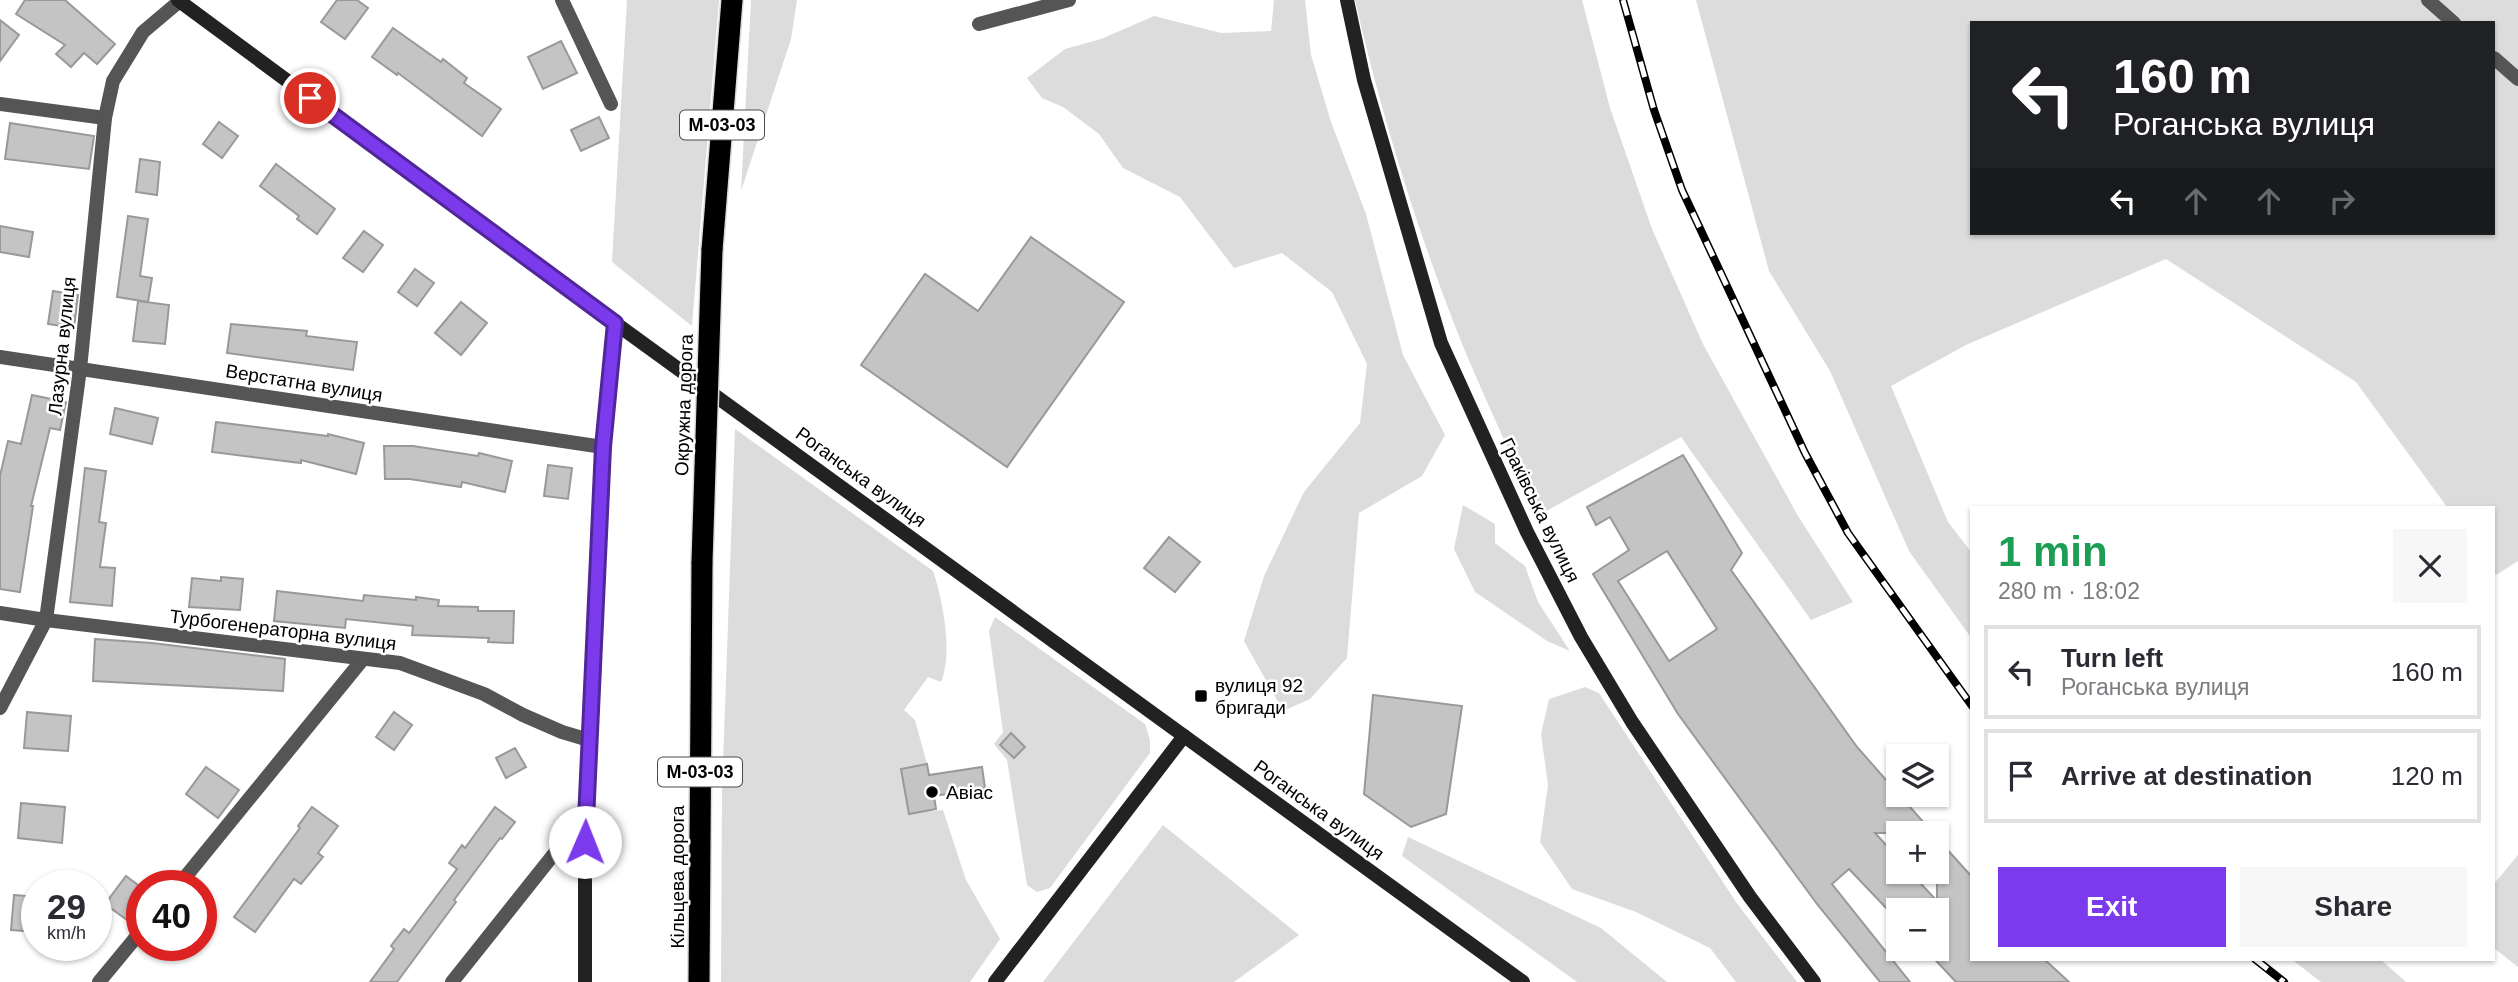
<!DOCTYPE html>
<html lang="en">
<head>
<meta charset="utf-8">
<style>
	:root { --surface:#fff; --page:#f7f7f7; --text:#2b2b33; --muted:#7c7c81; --line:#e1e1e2; --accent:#7c3aed }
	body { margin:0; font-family:Arial,sans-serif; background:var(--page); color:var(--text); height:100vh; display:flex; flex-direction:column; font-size:26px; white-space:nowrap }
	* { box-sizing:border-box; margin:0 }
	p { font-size:23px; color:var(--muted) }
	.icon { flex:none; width:38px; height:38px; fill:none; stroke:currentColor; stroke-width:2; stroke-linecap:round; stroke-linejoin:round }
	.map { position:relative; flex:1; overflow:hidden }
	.side { position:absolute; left:1970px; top:506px; width:525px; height:455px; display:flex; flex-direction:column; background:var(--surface); border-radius:0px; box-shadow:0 2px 5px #0004 }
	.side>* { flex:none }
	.banner { position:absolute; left:1970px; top:21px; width:525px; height:214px; border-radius:0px; box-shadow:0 2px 5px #0004; background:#202124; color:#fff; overflow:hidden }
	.fabs { position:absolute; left:1886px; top:744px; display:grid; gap:14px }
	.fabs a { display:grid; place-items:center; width:63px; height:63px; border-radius:0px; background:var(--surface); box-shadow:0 2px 5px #0004; font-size:35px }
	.speed { position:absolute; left:21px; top:870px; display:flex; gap:14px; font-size:35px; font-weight:700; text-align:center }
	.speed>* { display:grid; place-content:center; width:91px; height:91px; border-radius:50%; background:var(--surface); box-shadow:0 2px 5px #0004; line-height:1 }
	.speed small { font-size:18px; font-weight:400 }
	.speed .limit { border:10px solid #d22; background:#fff; color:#111 }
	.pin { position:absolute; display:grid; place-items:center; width:60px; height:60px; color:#fff; margin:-30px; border:4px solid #fff; border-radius:50%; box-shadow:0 2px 7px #0007 }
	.me { position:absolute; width:77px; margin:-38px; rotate:1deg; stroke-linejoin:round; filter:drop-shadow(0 0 5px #0008) }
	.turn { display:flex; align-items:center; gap:24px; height:147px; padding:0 28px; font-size:32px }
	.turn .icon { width:91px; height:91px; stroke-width:2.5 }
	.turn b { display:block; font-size:49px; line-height:60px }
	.lanes { display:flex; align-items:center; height:66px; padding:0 28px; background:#0003; justify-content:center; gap:35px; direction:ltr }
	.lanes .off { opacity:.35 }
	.round { display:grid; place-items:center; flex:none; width:74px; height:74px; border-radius:0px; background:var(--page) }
	.overview { display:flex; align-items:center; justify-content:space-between; height:119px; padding:0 28px }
	h1 { font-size:42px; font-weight:700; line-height:52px; color:#1e9e55 }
	.primary-button { display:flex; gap:14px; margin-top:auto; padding:14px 28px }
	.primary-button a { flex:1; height:80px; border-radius:0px; background:var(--accent); color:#fff; font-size:28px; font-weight:700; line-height:80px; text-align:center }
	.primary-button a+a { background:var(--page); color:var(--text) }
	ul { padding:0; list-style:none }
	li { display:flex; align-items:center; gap:21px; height:94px; margin:0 14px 10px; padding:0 14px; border:4px solid var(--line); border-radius:0px }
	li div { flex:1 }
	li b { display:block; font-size:26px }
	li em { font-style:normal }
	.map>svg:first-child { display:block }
	.green { fill:#dcdcdc; fill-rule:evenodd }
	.building { fill:#c4c4c4; stroke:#999; stroke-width:2; fill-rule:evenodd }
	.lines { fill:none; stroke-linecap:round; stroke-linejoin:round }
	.highway-casing { stroke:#dbdbdb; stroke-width:24 }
	.street { stroke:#555; stroke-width:14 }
	.secondary { stroke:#222; stroke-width:14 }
	.highway { stroke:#000; stroke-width:21 }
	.rail-casing { stroke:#000; stroke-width:8 }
	.rail { stroke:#fff; stroke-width:5; stroke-dasharray:16; stroke-linecap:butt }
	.highway-bridge-casing { stroke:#dbdbdb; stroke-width:24; stroke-linecap:butt }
	.highway-bridge { stroke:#000; stroke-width:21 }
	.route-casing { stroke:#51269a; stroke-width:18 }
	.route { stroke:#7c3aed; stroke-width:12 }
	.poi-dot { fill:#000; stroke:#fff; stroke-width:2.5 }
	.labels { text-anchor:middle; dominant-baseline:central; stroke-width:5; stroke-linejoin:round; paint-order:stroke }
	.shield { fill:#fff; stroke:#4c4c4c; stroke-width:2 }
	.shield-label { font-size:18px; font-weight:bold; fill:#000 }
	.street-label { font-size:19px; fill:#000; stroke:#fff }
	.poi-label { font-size:19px; fill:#000; stroke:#fff; text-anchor:start }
</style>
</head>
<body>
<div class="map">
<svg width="2518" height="982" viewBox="0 0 2518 982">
	<rect width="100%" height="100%" fill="#fff"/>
	<g class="green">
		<path d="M627,0H719L692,326L612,262Z"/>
		<path d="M751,0H797L791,39L741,191Z"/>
		<path d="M1274,0H1305L1311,55L1331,122L1366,214L1403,355L1445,435L1422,476L1359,513L1347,658L1310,699L1283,711L1244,641L1264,576L1304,492L1360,423L1367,364L1332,292L1282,253L1234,268L1180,197L1123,168L1099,134L1063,107L1042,98L1027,78L1065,49L1101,39L1154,16L1221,33L1271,31Z"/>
		<path d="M1355,0H1582L1610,108L1652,229L1703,344L1798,516L1853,602L1811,620L1681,437L1537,516C1511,452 1480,390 1455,326C1414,220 1380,110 1355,0Z"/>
		<path d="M1696,0H2518V561L2496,575L2494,572V508L2447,507L2356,382L2166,259L1966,345L1891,386L1948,522L1972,553V639L1909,551L1830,371L1769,271ZM1972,23H2494V233H1972Z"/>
		<path d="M735,429L933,571C943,600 953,654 941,682L928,677L904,710L915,720L927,764L901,769L909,813L943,810L966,880L1000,939L970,982H721L722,791Z"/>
		<path d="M1463,505L1495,524V543L1525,566L1538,602L1570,651L1547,641L1475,592L1454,549Z"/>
		<path d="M995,617L1145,724L1150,740V753L1050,888L1037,892L1027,885L1007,760L994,744L1003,732L989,631Z"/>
		<path d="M1585,687L1599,693L1736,902L1797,982H1736L1710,948L1636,912L1572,889L1540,842L1548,785L1541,734L1549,699Z"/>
		<path d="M1163,825L1299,935L1234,982H1043Z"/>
		<path d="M1408,837L1601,928L1667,982H1577L1402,856Z"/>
		<path d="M2518,855V967L2494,948V884Z"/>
		<path d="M2291,959H2380L2406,982H2321Z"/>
	</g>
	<g class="building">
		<path d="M25,0H65L115,44L97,64L84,53L71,67L56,54L65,45L16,14Z"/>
		<path d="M337,0H357L368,8L345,39L321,22Z"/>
		<path d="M0,20L19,35L0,61Z"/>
		<path d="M393,28L441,62L443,59L467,78L464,83L501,109L482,136L398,73L397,75L372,57Z"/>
		<path d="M561,41L577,73L543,89L528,57Z"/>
		<path d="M599,117L609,138L581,151L571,130Z"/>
		<path d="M219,122L238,136L222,158L203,144Z"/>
		<path d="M10,123L94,136L89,169L5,159Z"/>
		<path d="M140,159L160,162L157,195L136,192Z"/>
		<path d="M276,164L335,209L317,234L297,219L299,216L260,186Z"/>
		<path d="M128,216L148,219L140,276L152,278L148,302L117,297Z"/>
		<path d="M0,226L33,232L29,257L0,252Z"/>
		<path d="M364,231L383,245L363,272L343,258Z"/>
		<path d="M1031,237L1124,302L1007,467L861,365L925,274L978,311Z"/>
		<path d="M415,269L434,283L417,306L398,292Z"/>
		<path d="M53,291L78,295L74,328L48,324Z"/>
		<path d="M138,301L169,305L165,344L133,341Z"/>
		<path d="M461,302L487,323L461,355L435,333Z"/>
		<path d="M231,324L307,331L306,336L357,342L353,370L227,353Z"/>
		<path d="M32,395L66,402L60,430L50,428L31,506H33L20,592L0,589V476L8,441L21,444Z"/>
		<path d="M115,408L158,418L152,444L110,434Z"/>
		<path d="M216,422L328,436V434L364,443L356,474L301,460V463L212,452Z"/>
		<path d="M384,446H413L478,456L479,453L512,461L505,492L462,482L461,487L410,479H385Z"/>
		<path d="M1683,455L1742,553L1731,570L1857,747L1933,833H1875L1899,859V872H1910L1937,901V838L1972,877V959H2044L2069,982H1956L1924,948H1937V910H1888L1849,869L1832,884L1910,982H1880L1817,904L1678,714L1593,574L1629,550L1610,517L1596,525L1587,507ZM1667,551L1717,629L1669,661L1618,581Z"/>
		<path d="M548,465L572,468L568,499L544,496Z"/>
		<path d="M85,468L106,471L99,522L106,523L100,567L115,568L112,606L70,602Z"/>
		<path d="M1169,537L1200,562L1175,592L1144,568Z"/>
		<path d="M221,577L243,579L240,610L189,607L192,578L221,581Z"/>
		<path d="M277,591L363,601L364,595L416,600V597L439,600L438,606L478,607V611H514L513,643L488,642L489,638L412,635L413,626L346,619L345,628L274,621Z"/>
		<path d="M95,639L152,643L285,659L283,691L93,681Z"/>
		<path d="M1373,695L1462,706L1446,814L1411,827L1364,794Z"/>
		<path d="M27,712L71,716L68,751L24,748Z"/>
		<path d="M394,712L412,725L394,750L376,737Z"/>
		<path d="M1011,733L1025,747L1014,758L1000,745Z"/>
		<path d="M515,748L526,767L506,778L496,758Z"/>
		<path d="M927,764L929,775L982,767L985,788L934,796L936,809L909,814L901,769Z"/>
		<path d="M206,767L239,790L218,818L186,794Z"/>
		<path d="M21,803L65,807L62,843L18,838Z"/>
		<path d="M312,807L338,826L318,853L323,857L301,884L294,879L255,932L234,917L300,828L298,826Z"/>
		<path d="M495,807L515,822L502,839L500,838L454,900L456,902L397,982H370L394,949L391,946L404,929L409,933L457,869L449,863L462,845L465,848Z"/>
		<path d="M126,876L142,888V921L134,925L105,904Z"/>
		<path d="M14,895L37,897V932L11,930Z"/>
	</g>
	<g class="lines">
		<defs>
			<g id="highway">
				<path d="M712,250L732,0"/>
				<path d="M699,982L702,562"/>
			</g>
		</defs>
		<use href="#highway" class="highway-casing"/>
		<g class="street">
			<path d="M562,0L611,104"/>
			<path d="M2428,0L2454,23"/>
			<path d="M979,24L1069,0"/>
			<path d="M2494,58L2518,79"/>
			<path d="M0,104L105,118"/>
			<path d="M0,357L603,447"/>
			<path d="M0,613L46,620L400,663L484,694L523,715L562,732L589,740"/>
			<path d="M0,708L46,620L80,369L105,118L113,81L143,32L181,0"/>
			<path d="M178,886L363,659"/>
			<path d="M99,982L142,930"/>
			<path d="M452,982L585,815"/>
		</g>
		<g class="secondary">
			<path d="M178,0L615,323L1523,982"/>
			<path d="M1347,0L1364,80L1441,343L1527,532L1581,637L1632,722L1750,897L1814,982"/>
			<path d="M585,982V815L603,447L615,323"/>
			<path d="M995,982L1184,736"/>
		</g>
		<use href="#highway" class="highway"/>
		<defs>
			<g id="rail">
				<path d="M1623,0L1654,110L1682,190L1805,453L1848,533L1972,706"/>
				<path d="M2255,959L2284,982"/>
			</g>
		</defs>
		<use href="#rail" class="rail-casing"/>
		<use href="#rail" class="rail"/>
		<defs>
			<path id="highway-bridge" d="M702,562L712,250"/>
		</defs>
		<use href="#highway-bridge" class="highway-bridge-casing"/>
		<use href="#highway-bridge" class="highway-bridge"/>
	</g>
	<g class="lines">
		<defs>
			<path id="route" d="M310,98L615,323L603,447L585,842"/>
		</defs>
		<use href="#route" class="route-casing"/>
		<use href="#route" class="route"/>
	</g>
	<g class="poi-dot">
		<rect x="1194" y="689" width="14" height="14" rx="3.5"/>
		<circle cx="932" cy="792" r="7"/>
	</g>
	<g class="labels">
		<g class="shield">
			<rect x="680" y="110.5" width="84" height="29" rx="5"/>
			<rect x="658" y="757.5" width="84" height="29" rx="5"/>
		</g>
		<g class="shield-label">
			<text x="722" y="125">М-03-03</text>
			<text x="700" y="772">М-03-03</text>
		</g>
		<g class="street-label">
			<text transform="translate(62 346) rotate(-84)">Лазурна вулиця</text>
			<text transform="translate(304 383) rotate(9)">Верстатна вулиця</text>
			<text transform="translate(684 405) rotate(-88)">Окружна дорога</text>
			<text transform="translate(861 477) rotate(36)">Роганська вулиця</text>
			<text transform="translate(1540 510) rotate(64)">Граківська вулиця</text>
			<text transform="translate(283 630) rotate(7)">Турбогенераторна вулиця</text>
			<text transform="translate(1319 810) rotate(36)">Роганська вулиця</text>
			<text transform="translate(677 877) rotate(-90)">Кільцева дорога</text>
		</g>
		<g class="poi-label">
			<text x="1215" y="685">вулиця 92<tspan x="1215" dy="22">бригади</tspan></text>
			<text x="946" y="792">Авіас</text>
		</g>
	</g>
</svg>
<div class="fabs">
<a><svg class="icon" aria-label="layers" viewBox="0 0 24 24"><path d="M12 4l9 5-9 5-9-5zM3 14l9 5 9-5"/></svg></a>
<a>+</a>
<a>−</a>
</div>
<div class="speed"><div>29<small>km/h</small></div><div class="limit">40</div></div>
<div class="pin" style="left:310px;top:98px;background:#d93025"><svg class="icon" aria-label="arrive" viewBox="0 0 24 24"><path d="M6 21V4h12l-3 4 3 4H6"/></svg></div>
<svg class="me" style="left:585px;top:842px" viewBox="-20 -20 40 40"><circle r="19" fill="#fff"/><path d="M0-13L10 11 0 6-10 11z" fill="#7c3aed"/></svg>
<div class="banner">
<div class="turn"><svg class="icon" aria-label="left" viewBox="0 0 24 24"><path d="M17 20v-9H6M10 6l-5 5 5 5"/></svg><div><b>160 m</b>Роганська вулиця</div></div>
<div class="lanes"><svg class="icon" aria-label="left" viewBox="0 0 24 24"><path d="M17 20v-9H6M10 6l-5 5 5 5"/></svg><svg class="icon off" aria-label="ahead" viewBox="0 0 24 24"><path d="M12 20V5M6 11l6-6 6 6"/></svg><svg class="icon off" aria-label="ahead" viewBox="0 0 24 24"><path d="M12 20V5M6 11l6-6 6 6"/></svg><svg class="icon off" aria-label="right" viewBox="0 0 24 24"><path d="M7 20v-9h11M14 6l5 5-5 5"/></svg></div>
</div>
<section class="side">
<div class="overview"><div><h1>1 min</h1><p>280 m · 18:02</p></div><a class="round"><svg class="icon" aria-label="close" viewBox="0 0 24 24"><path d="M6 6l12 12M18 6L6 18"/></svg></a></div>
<ul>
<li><svg class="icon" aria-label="left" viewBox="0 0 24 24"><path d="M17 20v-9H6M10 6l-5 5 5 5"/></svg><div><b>Turn left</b><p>Роганська вулиця</p></div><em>160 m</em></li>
<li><svg class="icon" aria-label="arrive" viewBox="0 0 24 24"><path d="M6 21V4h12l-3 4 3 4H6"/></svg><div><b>Arrive at destination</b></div><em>120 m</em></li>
</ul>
<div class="primary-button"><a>Exit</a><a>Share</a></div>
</section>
</div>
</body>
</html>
